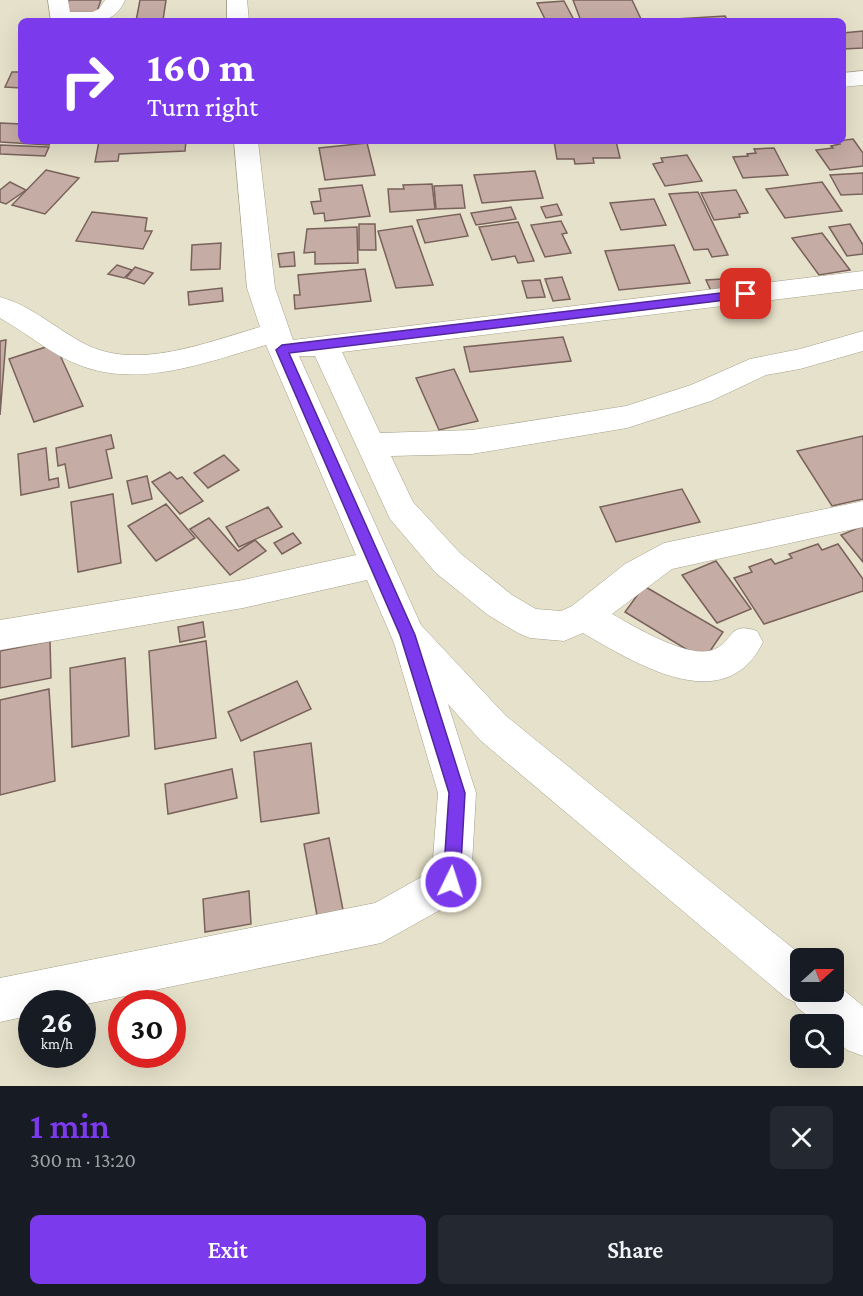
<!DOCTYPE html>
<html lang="en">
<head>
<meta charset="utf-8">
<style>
	:root { --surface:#171b24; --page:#242831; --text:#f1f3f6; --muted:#9ea1a6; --accent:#7c3aed }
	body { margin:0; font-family:"Crimson Pro",serif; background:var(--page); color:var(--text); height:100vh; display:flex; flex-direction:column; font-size:22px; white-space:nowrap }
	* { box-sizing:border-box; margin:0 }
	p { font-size:20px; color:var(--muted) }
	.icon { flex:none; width:33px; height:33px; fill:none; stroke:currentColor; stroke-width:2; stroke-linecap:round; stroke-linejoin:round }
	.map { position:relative; height:1086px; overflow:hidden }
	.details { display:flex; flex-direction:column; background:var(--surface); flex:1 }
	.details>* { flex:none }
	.guide { position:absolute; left:18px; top:18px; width:828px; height:126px; border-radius:9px; box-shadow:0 6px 24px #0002; background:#7c3aed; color:#fff; overflow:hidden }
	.needle { width:39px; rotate:69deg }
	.tools { position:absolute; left:790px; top:948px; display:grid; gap:12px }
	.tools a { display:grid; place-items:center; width:54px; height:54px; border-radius:9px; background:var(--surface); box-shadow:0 6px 24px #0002; font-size:30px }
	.speed { position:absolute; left:18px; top:990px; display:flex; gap:12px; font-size:30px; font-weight:700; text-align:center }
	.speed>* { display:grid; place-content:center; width:78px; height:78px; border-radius:50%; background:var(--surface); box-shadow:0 6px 24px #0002; line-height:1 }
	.speed small { font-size:15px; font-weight:400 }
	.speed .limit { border:9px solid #d22; background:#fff; color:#111 }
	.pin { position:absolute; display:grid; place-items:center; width:51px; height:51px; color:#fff; margin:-26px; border-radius:12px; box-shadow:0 3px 9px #0006 }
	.me { position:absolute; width:66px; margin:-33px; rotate:4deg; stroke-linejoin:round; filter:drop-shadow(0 0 4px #0008) }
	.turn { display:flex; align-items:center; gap:21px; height:126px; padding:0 30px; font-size:27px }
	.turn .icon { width:78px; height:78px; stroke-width:2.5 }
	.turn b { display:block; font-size:42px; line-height:51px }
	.round { display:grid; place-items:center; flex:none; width:63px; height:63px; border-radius:9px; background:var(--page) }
	.summary { display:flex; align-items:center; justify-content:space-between; height:102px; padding:0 30px }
	h1 { font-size:36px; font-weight:600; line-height:45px; color:var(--accent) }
	.primary-button { display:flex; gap:12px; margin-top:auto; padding:12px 30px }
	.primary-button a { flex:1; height:69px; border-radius:9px; background:var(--accent); color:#fff; font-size:24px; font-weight:600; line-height:69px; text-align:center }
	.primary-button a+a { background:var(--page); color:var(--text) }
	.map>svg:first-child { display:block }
	.building { fill:#c5aca4; stroke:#79625b; stroke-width:1.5 }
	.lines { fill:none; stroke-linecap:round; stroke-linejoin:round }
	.minor-casing { stroke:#a49f89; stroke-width:1 }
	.minor { fill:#fff; fill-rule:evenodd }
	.route { fill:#7c3aed; stroke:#51269a; stroke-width:1.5 }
</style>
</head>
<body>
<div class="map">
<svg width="863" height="1086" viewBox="0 0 863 1086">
	<rect width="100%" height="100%" fill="#e6e1ca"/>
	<g class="building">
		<path d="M69,0H101L95,17L63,18Z"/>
		<path d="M140,0H166L163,20L136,21Z"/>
		<path d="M573,0H632L641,19L581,21Z"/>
		<path d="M564,1L574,20L546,21L537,3Z"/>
		<path d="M725,16L728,21L658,20Z"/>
		<path d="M863,31V48L844,49L843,33Z"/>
		<path d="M12,72H21V88L5,87Z"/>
		<path d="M0,123L21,124V141H51L49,145L0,142Z"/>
		<path d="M853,139L863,153V166L830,170L816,150L833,148L831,146L840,144L838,141Z"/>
		<path d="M99,141H186L185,151L119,154L118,161L95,162Z"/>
		<path d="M554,141H616L620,158H593L594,163L575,164L574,159H557Z"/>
		<path d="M367,143L375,175L325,180L319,148Z"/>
		<path d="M0,145L49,147L45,156L0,154Z"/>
		<path d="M774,148L788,175L743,178L733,157L748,156L747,154L756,153L754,149Z"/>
		<path d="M687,155L702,181L665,186L653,164L663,162L661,158Z"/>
		<path d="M46,170L79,178L45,214L12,205Z"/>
		<path d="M535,171L543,198L482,203L474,175Z"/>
		<path d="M863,173V194L841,195L830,175Z"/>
		<path d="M10,182L26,190L6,204L0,202V190Z"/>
		<path d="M822,182L842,211L785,218L766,189Z"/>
		<path d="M432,184L435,209L390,212L388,189H404L403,185Z"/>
		<path d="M362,185L370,216L325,221L324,213L314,214L311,202L321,201L319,189Z"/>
		<path d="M462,185L465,208L436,209L434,186Z"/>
		<path d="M736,190L748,213L739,214L740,217L714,220L701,193Z"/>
		<path d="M698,192L728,255L712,257L708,249L694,250L669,194Z"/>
		<path d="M654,199L666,225L621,230L610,203Z"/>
		<path d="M557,204L562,215L546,218L541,207Z"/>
		<path d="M511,207L516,219L476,225L471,213Z"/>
		<path d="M92,212L147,218L145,231H152L143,249L76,241Z"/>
		<path d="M460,214L468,236L425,243L417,220Z"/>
		<path d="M561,221L567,233L562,234L571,253L545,257L531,225Z"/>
		<path d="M518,222L534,261L518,263L515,256L492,260L479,227Z"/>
		<path d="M359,224H375L376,250H359Z"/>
		<path d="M850,224L863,245V254L847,256L829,227Z"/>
		<path d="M412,226L433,285L396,288L378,231Z"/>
		<path d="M357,227L358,263L315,264V252L304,253L307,229Z"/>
		<path d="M822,233L850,270L819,275L792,238Z"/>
		<path d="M221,243L220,269L191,270L192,245Z"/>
		<path d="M674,245L690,283L619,290L605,251Z"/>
		<path d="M294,252L295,266L280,267L278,254Z"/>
		<path d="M117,265L132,270L124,278L108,274Z"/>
		<path d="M135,267L153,273L144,284L126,278Z"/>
		<path d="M365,269L371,301L295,309L294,295H300L298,275Z"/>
		<path d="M562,277L570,299L553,301L545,279Z"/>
		<path d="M722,279L727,290L711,291L706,280Z"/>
		<path d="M540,280L545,297L527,298L522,281Z"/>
		<path d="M222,288L223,301L189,305L188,292Z"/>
		<path d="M563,337L571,361L470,372L464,347Z"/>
		<path d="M6,340L0,415V341Z"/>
		<path d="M55,344L83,406L34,422L9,359Z"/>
		<path d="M454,369L478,421L439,430L416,378Z"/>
		<path d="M111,435L114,448L106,450L112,478L69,488L65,464L58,466L56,448Z"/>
		<path d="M863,436V499L832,506L797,451Z"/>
		<path d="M46,448L49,480L58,478L59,487L21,495L18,454Z"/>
		<path d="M224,455L239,470L208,488L194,473Z"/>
		<path d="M170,472L177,479L182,477L203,501L180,514L152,482Z"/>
		<path d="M147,476L152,499L132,504L127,481Z"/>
		<path d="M682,489L700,522L616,542L600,507Z"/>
		<path d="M113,494L121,563L78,572L71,502Z"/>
		<path d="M166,504L195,538L156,561L128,526Z"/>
		<path d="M268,507L282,527L239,547L226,527Z"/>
		<path d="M209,518L238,551L255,540L266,551L230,575L190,529Z"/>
		<path d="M863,526V562L841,535Z"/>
		<path d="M293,533L301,543L282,554L274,543Z"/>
		<path d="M818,544L822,550L838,544L863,579V591L764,624L734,578L752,572L749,567L771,559L775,564L792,558L789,554Z"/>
		<path d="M716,561L751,609L717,623L682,575Z"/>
		<path d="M644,586L723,632L704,660L625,612Z"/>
		<path d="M203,622L205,637L180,642L178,627Z"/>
		<path d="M50,641L51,678L0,688V651Z"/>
		<path d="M206,641L216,738L155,749L149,651Z"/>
		<path d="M125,658L129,736L72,747L70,668Z"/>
		<path d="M297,681L311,709L241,741L228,712Z"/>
		<path d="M49,689L55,781L0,795V700Z"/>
		<path d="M311,743L319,813L261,822L254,752Z"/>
		<path d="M232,769L237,798L168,814L165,784Z"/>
		<path d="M329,838L344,915L318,921L304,844Z"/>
		<path d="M249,891L251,924L205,932L203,899Z"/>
	</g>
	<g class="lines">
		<defs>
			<g id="minor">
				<path d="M48,0H68L70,12H92L99,9L105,0H125C112,31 80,21 51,21Z"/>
				<path d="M227,0H247L249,21H227Z"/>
				<path d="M863,71V85L843,87V73Z"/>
				<path d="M234,141H258L275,288L293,340L863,271V289L342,352L380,433L472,430L626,406L691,385L750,359L800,349L863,331V351L800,369L766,375L711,401L627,428L472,454L391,456L413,502L460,553L512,595L536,609L561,611L572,606L625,564L664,543L863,501V527L672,569L612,614C634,626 690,661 715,649C734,640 729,621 757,631L763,642C725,720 635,663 583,633L564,641L530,638L518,633L488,615L436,573L390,519L315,356H299L421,625L506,716L805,958H801V992H834V982L863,1006V1056L847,1050L834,1038V1024H817L797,1007L795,1002L786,998L480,740L448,704L476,793L471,882L465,896L381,943L82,1005L32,1004V1015L0,1022V978L375,903L432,871L438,793L394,643L367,580L243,608L0,650V620L243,580L356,555L266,345C207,362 139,389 79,365C50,354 27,333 0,318V297C31,305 56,329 85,344C137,371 207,342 260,327L247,288Z"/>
			</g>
		</defs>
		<use href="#minor" class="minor-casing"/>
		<use href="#minor" class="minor"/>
	</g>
	<path class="route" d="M746,290L751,294L750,297L289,353L415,635L465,793L460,882L457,888L451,891L445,888L443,882L449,793L400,635L276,350L282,345Z"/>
</svg>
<div class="tools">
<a><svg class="needle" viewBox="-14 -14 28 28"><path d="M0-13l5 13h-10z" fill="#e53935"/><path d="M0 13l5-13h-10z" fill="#9ea1a6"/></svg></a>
<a><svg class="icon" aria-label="search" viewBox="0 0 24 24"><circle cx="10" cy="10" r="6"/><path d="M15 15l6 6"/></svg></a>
</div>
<div class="speed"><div>26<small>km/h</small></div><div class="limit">30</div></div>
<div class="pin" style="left:746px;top:294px;background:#d93025"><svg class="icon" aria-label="arrive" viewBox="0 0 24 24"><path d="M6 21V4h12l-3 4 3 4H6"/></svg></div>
<svg class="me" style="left:451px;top:882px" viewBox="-20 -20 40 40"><circle r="17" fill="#7c3aed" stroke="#fff" stroke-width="3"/><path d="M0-11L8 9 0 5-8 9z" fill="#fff"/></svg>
<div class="guide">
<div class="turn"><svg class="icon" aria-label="right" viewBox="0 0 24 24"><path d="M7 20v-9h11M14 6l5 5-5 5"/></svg><div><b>160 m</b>Turn right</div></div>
</div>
</div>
<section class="details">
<div class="summary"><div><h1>1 min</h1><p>300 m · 13:20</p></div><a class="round"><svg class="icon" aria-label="close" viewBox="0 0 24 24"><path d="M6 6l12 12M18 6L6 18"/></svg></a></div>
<div class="primary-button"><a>Exit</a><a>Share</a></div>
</section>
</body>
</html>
